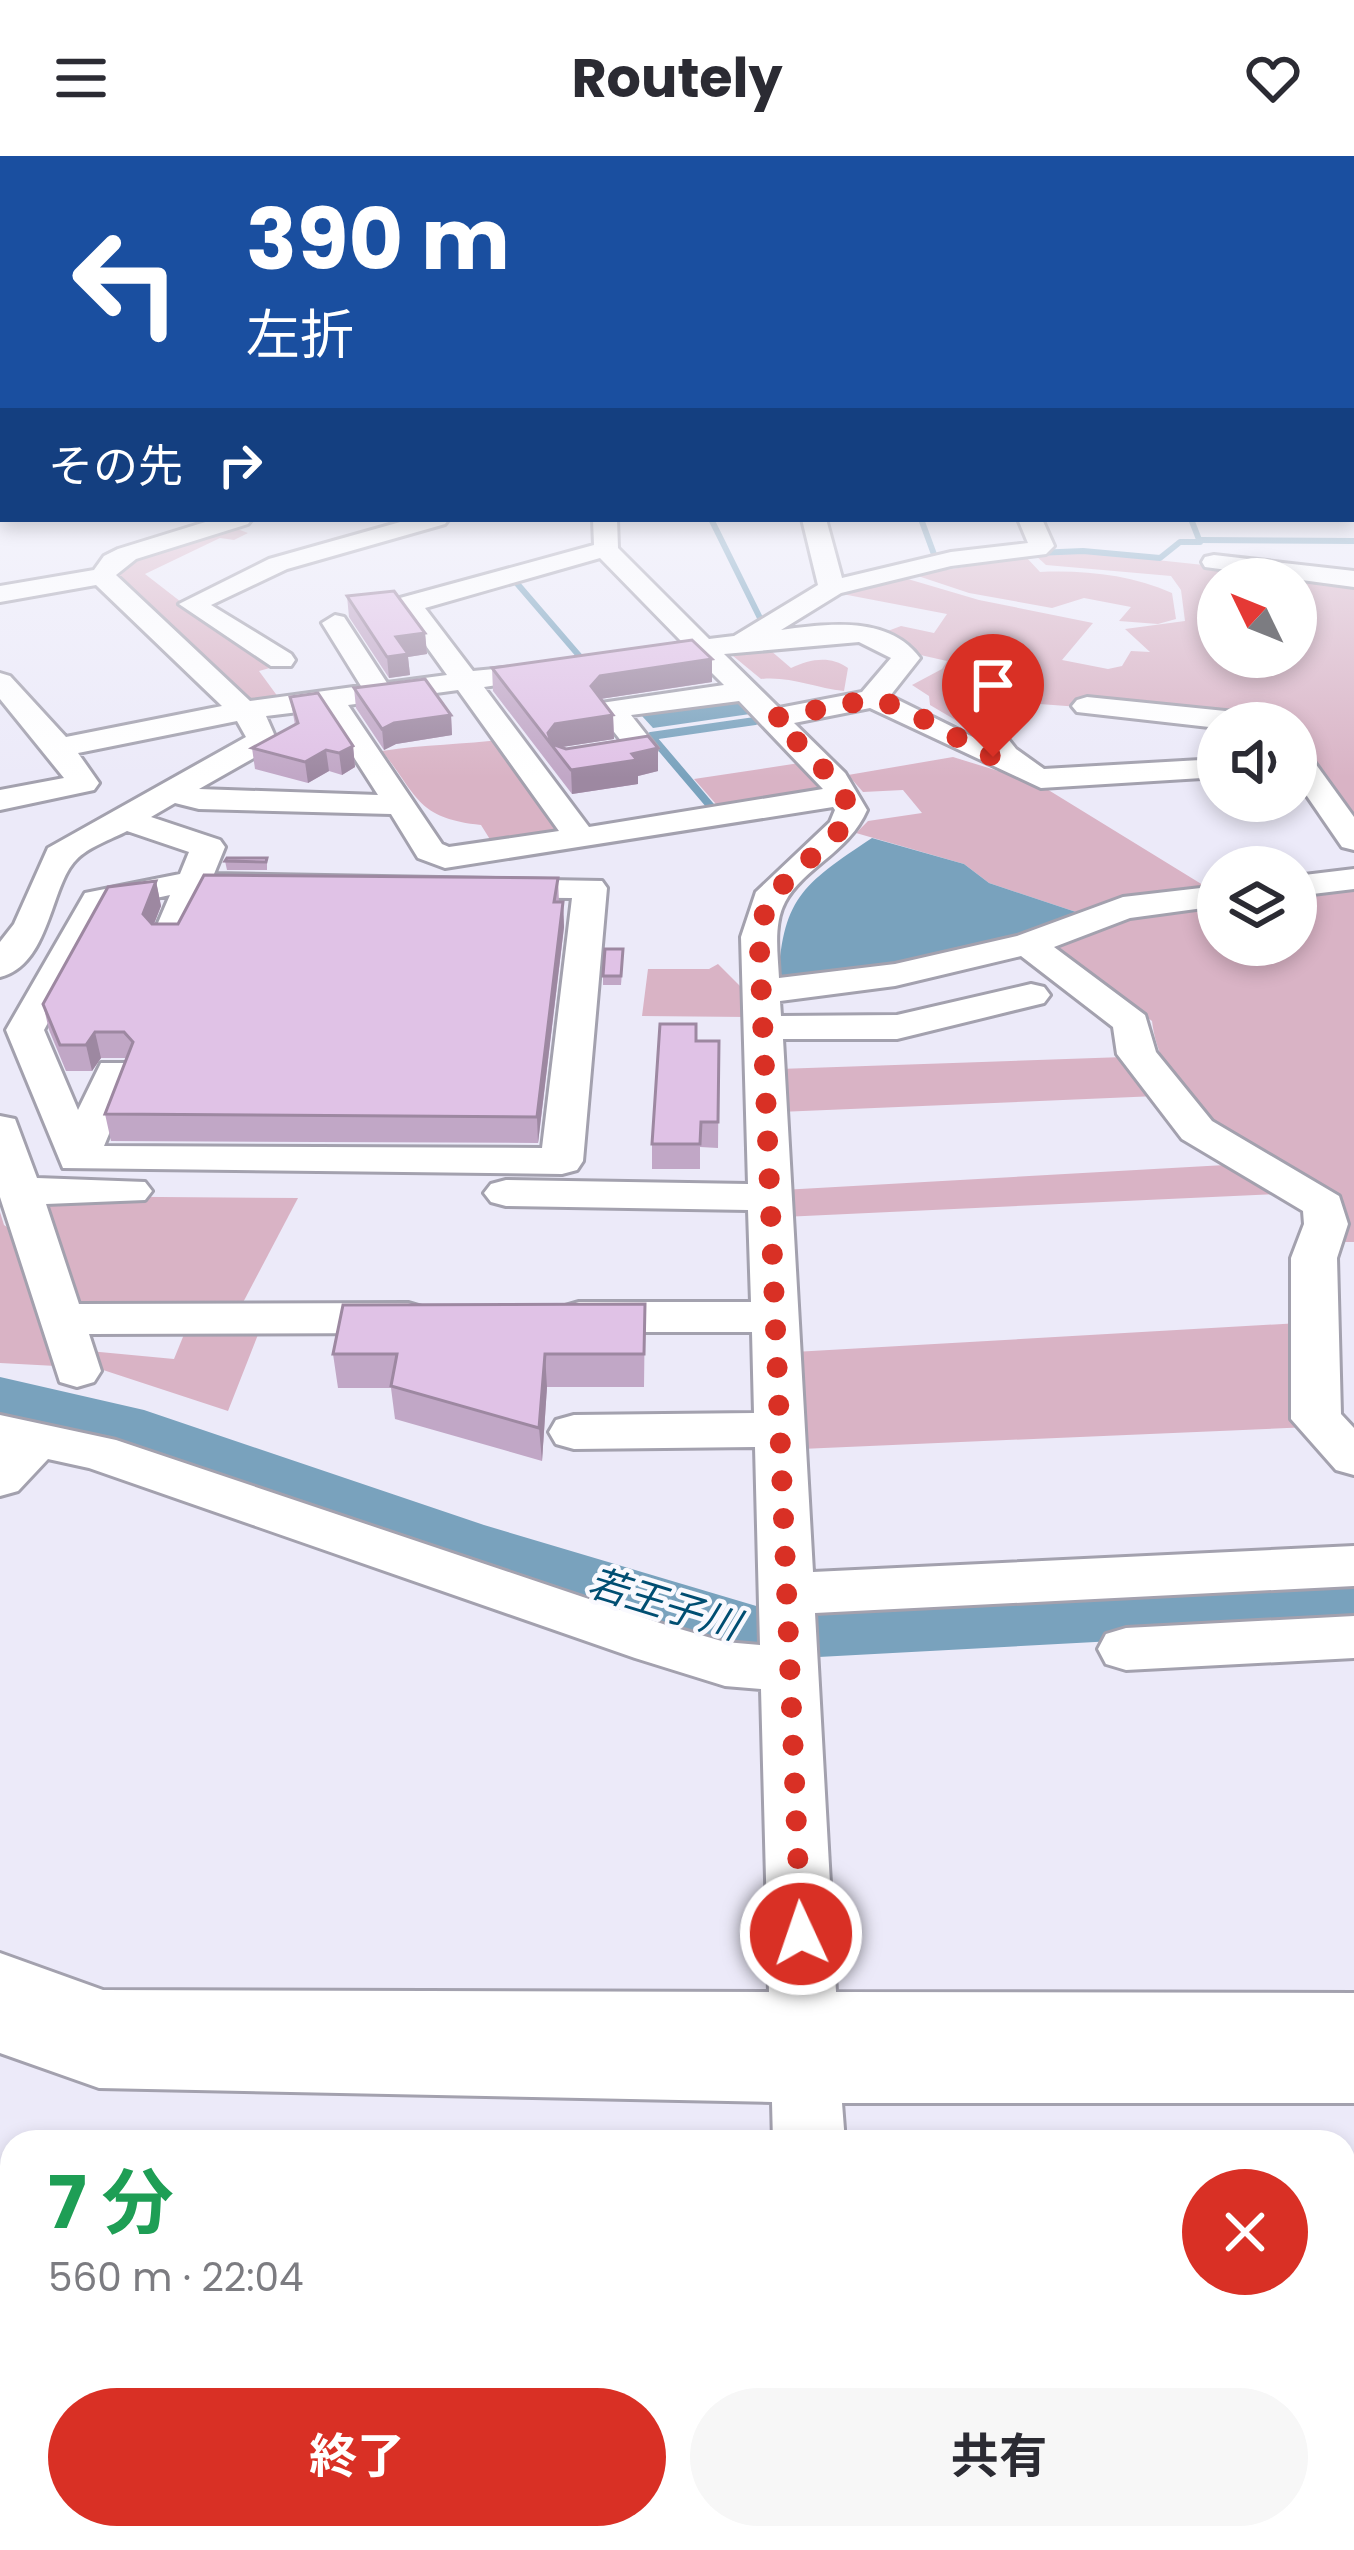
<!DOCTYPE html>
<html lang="ja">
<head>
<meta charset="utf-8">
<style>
	:root { --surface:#fff; --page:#f7f7f7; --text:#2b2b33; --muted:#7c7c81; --accent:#d93025 }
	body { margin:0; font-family:Poppins,"Noto Sans JP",sans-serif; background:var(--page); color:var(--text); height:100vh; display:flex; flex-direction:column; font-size:45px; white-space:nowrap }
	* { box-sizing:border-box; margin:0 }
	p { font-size:39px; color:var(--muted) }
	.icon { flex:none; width:66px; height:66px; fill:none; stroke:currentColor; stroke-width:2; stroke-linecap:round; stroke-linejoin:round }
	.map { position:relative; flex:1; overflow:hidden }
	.details { position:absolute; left:0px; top:1974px; width:1356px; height:420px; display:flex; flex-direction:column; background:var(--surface); border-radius:36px 36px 0 0; box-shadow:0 6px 18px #0003 }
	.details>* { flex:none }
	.hud { position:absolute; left:0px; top:0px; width:1356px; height:366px; box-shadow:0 6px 18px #0003; background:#1a4fa0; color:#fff; overflow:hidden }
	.needle { width:78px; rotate:313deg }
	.buttons { position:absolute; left:1197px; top:402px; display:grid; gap:24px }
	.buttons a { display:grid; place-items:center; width:120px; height:120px; border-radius:50%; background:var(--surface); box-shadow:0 6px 18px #0003; font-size:60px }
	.pin { position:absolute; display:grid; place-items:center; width:102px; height:102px; color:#fff; margin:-123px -51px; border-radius:50% 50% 50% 0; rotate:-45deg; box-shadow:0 0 12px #0007 }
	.pin .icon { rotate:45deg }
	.me { position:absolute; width:132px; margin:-66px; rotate:357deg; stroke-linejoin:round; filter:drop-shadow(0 0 9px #0008) }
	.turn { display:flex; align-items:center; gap:42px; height:252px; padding:0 48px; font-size:54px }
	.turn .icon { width:156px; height:156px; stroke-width:2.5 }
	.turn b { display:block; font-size:84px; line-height:102px }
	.then { display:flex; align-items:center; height:114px; padding:0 48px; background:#0003; gap:24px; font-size:45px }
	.round { display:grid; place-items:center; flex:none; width:126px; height:126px; border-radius:63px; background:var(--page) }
	.summary { display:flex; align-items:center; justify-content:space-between; height:204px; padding:0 48px }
	h1 { font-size:72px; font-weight:700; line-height:90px; color:#1e9e55 }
	.cta { display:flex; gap:24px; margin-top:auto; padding:24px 48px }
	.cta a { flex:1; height:138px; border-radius:72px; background:var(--accent); color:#fff; font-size:48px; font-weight:700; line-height:138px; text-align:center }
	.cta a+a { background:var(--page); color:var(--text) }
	header { display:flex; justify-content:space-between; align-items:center; height:156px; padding:0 48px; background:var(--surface); font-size:54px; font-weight:700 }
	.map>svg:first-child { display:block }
	.green { fill:#d9b3c5; fill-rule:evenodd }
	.water { fill:#79a2bd }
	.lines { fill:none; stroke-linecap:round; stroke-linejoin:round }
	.stream-far1 { stroke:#79a2bd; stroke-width:6 }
	.stream { stroke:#79a2bd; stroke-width:8 }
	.river { fill:#79a2bd; fill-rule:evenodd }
	.minor-casing { stroke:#a3a1ae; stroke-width:6 }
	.minor { fill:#fff; fill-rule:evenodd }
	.wall { fill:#c1a7c6 }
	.shaded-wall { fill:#9d88a1 }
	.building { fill:#e0c2e6; stroke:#9d88a1; stroke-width:3 }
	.route { stroke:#d93025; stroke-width:21; stroke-dasharray:0 37.8 }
	.labels { text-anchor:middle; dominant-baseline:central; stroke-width:9; stroke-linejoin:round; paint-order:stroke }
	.water-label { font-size:39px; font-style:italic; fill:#004e72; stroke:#f9f9fe }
</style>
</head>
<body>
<header><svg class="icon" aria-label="menu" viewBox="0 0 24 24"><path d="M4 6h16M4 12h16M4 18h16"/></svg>Routely<svg class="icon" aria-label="heart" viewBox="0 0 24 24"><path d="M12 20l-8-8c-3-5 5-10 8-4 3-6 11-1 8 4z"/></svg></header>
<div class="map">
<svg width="1354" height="2394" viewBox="0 0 1354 2394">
	<rect width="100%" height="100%" fill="#eceaf9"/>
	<g class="green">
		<path d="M232,371L248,377L234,384L220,382L145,418L185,449L291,506L259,515L281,545H249L121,424L117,415L121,408Z"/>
		<path d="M1081,396L1354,425V666L1296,594V567L1026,547L969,572L930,549L929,540L912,529L942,513L947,505L916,498L885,476L901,470L934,477L947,458L837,437L901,421L979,444L1093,467L1062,504L1108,513L1122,510L1131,495L1150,496L1125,473L1185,465L1181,434L1171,420L1046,409L1035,399ZM1218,423H1296V501H1218Z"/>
		<path d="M1026,401L1040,416C1085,414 1131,419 1172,437L1176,463L1158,468L1119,465L1131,451L1084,442L1052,452L969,437L915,419Z"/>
		<path d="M763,488L791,512C810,503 830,499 848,512L844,535C815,532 790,520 761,523L727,495Z"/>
		<path d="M505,583L559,674L491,685L481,669C416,662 419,641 382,595C425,588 463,589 505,583Z"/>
		<path d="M953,601L1037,627L1216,737L1082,758L989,727L964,708L856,677L868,665L922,657L903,634L863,636L848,619Z"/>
		<path d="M806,606L828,633L722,655L694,623Z"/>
		<path d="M1354,726V1086H1342L1349,1063L1340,1045C1268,1002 1163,958 1152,865L1049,785L1095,764L1218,743V789H1296V733Z"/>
		<path d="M718,808L745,835L747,861L642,860L648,813H709Z"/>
		<path d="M1124,901L1157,940L779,956V913Z"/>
		<path d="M1243,1008L1297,1037L783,1061L782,1034Z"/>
		<path d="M32,1040L298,1042L238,1156H74Z"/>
		<path d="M0,1056L4,1069L24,1082L56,1210L0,1207Z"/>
		<path d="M1300,1167L1310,1271L801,1293L794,1196Z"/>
		<path d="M187,1171H261L228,1255L94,1211L89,1195L174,1203Z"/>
		<path d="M12,2346V2382H283L281,2394H0Z"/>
	</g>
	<g class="water">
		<path d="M738,546L750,558L653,572L642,560Z"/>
		<path d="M872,682L964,708L989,727L1082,758C995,801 875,818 778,830C782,743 801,729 872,682Z"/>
	</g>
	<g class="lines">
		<g class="stream-far1">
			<path d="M711,363L761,464"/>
			<path d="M921,363L935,401"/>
			<path d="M1201,384L1354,385"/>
			<path d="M1036,397L1083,395L1160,402L1180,386H1200L1191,363"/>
			<path d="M514,424L582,503"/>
		</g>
		<path class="stream" d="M713,653L651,580L755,565"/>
		<path class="river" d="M0,1221L144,1254L484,1369L763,1452L1354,1420V1472L763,1504L437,1403L108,1287L0,1261Z"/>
		<defs>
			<g id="minor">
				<rect x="1353" y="287" width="1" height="8"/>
				<rect x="1353" y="319" width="1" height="14"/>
				<path d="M215,363H252L248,368L136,403L116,419L250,545L361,530L322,467L335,459L344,461L387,527L447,519L396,448L400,442L594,389L593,363H617L618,392L709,483L734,480L818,429L802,363H826L842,422L951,396L1028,387L1018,363H1042L1054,390L1046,398L951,410L841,437L781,474C828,468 888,459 920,502L890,540L977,583L964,565L969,559H989L1016,593L1044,613L1218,603V621L1041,632L870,552L794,567L845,617L867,654C849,696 803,712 785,746C773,768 778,799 779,822L895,808L1017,780L1123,741L1218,730V750L1130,762L1054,791L1145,859L1156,896L1212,965L1339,1040L1348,1068L1337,1102L1341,1258L1354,1272V1319L1336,1314L1291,1263V1102L1304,1068L1303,1055L1182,983L1117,898L1113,871L1021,800L895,830L780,845L781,860L897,859L1031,828L1044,831L1050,839L1044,847L897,883H783L813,1416L1354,1390V1430L815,1457L836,1836L1354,1837V1947H842L845,1986H773L772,1946L99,1932L0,1897V1797L103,1834L769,1836L761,1533L725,1530L635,1502L89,1312L48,1303L18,1335L0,1340V1259L116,1284L666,1469L725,1486L760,1489L755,1291L574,1293L556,1288L549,1276L556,1264L574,1259L754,1257L752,1176H579L562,1171L556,1161L562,1151L579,1146H751L748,1054L506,1050L491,1046L484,1037L491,1028L506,1024L748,1028L741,781L756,736L830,666L835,654L833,651L445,712L418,702L391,658L199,653L175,647L151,661L220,684L225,691L214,718L602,725L607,732L583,1005L577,1014L562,1018L63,1012L6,874L85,737L180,718L189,696L127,675C112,683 88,691 76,704C50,730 50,809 0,821V786L14,768L48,692L246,581L237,565L78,597L99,627L94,634L0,654V634L64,622L0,543V517L10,520L66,581L222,550L96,429L0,446V430L94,414L104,400L118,393ZM600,402L683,487L670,490L666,496L670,502H697L724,529L601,547L596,553L622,586L577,594L573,600L577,606L588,609L653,598L657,592L631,559L739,545L823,633L589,671L484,531L568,518L572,512L568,506L473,515L425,452ZM859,486L891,502L862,536L779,552L724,498ZM458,534L559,675L449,691L442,688L348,549ZM323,553L378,639L199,633L273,591L277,585L266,560ZM170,739L152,781L157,789H183L205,739L572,742L542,992L104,990L135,915L129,907H101L78,954L44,874L110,752Z"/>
				<path d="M411,363H449L445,368L287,413L211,449L291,498L295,504L291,510H271L179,448L269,403Z"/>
				<path d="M1214,399L1354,415V431L1205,411L1202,406L1205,401Z"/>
				<path d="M1087,541L1255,558L1270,567H1218V572L1077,556L1072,550L1077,544Z"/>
				<path d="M1296,593L1307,596L1354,661V694L1342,691L1296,624Z"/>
				<path d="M1354,713V733L1296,740V720Z"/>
				<path d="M0,960L15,963L37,1022L145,1026L152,1035L145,1044L46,1048L79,1148L408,1147L425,1152L431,1162L425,1172L408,1177L89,1178L101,1215L94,1226L77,1231L60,1226L0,1041Z"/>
				<path d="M1354,1460V1502L1126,1514L1106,1508L1098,1493L1106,1478L1126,1472Z"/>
				<rect x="783" y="2382" width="82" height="12"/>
			</g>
		</defs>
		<use href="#minor" class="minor-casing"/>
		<use href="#minor" class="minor"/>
	</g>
	<g class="wall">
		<path d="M347,440L425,477L427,498L408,501L410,519L389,522L349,461Z"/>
		<path d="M712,503V526L600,543L613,559L614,583L561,591L566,593L658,592V615L638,620V628L572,638L493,535L492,512Z"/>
		<path d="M354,532L451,559L452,579L396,588L384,594L356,552Z"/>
		<path d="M290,541L353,590L355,611L342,619L329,615L308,627L255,613L252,592L295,569Z"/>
		<path d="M267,702V714H227L225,705Z"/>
		<path d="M558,722L559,746H563L564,771L538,987L111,985L105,958L127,902H101L92,915H66L49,874L43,848L156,725L161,750L154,768H178Z"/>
		<path d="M623,802L621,829H603V820Z"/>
		<path d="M696,885H719L718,992L700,991V1013H652V988Z"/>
		<path d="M645,1148L644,1231H547L542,1305L395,1263L391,1232H338L333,1198Z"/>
	</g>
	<g class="shaded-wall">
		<path d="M3,295V315H1L0,296Z"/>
		<path d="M425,477L427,498L408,501L410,519L389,522L387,501L396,481Z"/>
		<path d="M712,503V526L600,543L591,530L600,520Z"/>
		<path d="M451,559L452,579L396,588L384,594L382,573L394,567Z"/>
		<path d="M613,559L614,583L556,592L555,593L548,577L555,568Z"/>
		<path d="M353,590L355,611L342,619L339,597Z"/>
		<path d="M658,592V615L638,620V628L572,638L571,614Z"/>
		<path d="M326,594L329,615L308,627L305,606Z"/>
		<path d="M156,725L161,750L148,783L143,758Z"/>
		<path d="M563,746L564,771L538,987L537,961Z"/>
		<path d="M95,876L101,902L92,915L86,889Z"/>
		<path d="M545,1198L547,1231L542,1305L539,1272Z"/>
	</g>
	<g class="building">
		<path d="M394,435L425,477L396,481L408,498L387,501L347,440Z"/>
		<path d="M692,484L712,503L600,520L591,530L613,559L555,568L548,577L552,588L566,593L648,580L658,592L632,598L637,604L571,614L492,512Z"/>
		<path d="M425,523L451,559L394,567L382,573L354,532Z"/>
		<path d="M318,537L353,590L339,597L326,594L305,606L252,592L298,567L290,541Z"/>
		<path d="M227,702H267L266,706L225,705Z"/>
		<path d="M204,719L558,722L554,746H563L537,961L105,958L133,886L124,876H95L86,889H60L43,848L108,731L156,725L143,758L152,768H178Z"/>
		<path d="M605,793H623L621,820H603Z"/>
		<path d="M660,868H696V885H719L718,966H701L700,988H652Z"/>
		<path d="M645,1148L644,1198H545L539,1272L391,1230L397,1198H333L343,1149Z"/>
	</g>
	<linearGradient id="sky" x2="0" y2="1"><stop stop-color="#7badd7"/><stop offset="0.46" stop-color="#f6f6fc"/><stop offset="1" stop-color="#f6f6fc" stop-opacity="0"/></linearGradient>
	<rect width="1354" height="622" fill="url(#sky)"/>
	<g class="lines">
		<path class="route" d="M801,1778L759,781L768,743L844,670L851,653L834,624L774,562L872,543L903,552L993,601"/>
	</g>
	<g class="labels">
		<g class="water-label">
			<text transform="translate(664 1448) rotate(17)">若王子川</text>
		</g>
	</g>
</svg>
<div class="buttons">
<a><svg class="needle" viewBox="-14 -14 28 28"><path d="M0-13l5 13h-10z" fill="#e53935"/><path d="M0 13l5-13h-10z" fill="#7c7c81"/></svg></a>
<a><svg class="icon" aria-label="sound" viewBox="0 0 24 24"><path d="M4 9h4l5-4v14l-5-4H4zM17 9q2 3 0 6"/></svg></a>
<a><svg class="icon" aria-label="layers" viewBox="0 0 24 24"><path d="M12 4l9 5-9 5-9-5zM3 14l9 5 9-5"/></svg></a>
</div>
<div class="pin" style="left:993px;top:601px;background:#d93025"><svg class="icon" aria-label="arrive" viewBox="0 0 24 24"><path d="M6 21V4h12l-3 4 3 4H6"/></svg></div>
<svg class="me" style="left:801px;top:1778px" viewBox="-20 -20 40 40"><circle r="17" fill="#d93025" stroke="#fff" stroke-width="3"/><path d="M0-11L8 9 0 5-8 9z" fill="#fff"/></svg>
<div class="hud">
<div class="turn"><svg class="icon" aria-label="left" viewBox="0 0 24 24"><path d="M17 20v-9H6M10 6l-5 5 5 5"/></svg><div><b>390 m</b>左折</div></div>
<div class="then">その先<svg class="icon" aria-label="right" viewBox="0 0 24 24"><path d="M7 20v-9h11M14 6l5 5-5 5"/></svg></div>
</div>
<section class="details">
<div class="summary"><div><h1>7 分</h1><p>560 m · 22:04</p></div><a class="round" style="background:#d93025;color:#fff"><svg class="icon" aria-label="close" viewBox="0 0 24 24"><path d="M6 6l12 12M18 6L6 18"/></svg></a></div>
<div class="cta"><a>終了</a><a>共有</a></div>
</section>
</div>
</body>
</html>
